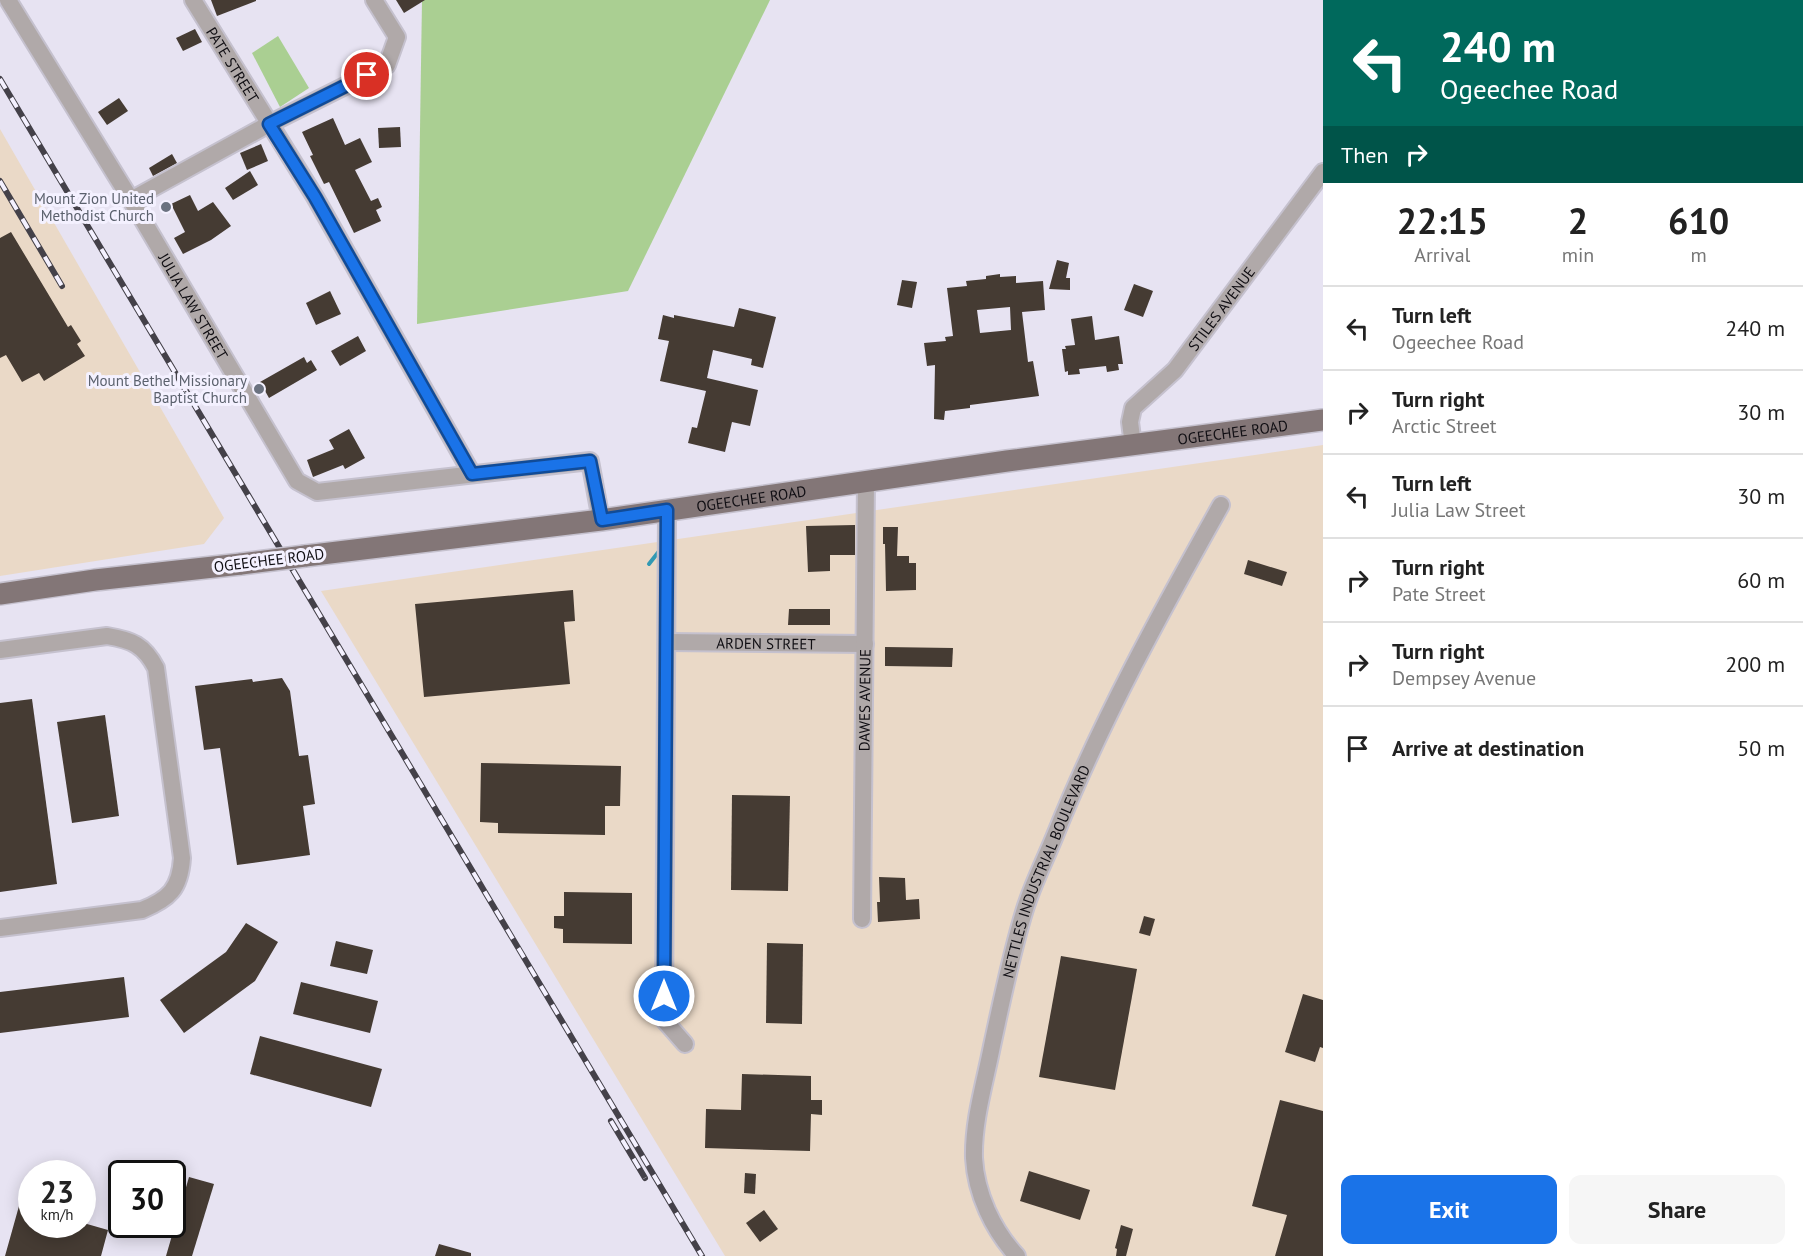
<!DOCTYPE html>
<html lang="en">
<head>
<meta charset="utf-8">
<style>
	:root { --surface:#fff; --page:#f6f6f6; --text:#222; --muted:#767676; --line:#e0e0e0; --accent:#1a73e8 }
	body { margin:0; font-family:"PT Sans",sans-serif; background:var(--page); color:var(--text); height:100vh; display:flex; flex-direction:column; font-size:22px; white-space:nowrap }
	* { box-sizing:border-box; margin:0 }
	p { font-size:20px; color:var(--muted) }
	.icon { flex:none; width:33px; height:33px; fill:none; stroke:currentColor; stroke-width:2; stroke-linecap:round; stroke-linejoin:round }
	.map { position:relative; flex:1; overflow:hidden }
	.drawer { display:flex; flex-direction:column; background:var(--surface); width:480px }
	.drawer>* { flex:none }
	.banner { background:#00695c; color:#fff; overflow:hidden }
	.speed { position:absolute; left:18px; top:1160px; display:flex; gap:12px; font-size:30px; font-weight:700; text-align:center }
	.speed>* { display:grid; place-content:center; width:78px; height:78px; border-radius:50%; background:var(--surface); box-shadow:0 3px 15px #0003; line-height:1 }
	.speed small { font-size:15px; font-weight:400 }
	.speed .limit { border:3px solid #111; border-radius:9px; background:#fff; color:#111 }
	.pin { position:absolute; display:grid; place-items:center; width:51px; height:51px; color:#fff; margin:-26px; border:3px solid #fff; border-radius:50%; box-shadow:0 2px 6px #0007 }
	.me { position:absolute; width:66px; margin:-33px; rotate:0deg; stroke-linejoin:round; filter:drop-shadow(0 0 4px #0008) }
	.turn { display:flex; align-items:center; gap:21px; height:126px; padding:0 18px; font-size:27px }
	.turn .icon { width:78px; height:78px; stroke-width:2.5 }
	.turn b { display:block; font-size:42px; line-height:51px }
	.then { display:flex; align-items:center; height:57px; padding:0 18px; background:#0003; gap:12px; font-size:22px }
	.eta { display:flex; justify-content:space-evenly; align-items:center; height:102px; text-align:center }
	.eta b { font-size:36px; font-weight:800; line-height:42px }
	.cta { display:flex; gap:12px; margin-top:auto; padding:12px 18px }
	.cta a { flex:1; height:69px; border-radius:12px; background:var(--accent); color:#fff; font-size:24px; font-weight:800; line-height:69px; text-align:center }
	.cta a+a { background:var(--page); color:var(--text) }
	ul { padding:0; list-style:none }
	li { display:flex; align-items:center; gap:18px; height:84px; padding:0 18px; border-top:2px solid var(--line) }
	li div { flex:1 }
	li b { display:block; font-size:22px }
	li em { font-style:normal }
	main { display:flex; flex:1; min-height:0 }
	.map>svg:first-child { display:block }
	.industrial { fill:#ead9c7 }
	.green { fill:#aacf92 }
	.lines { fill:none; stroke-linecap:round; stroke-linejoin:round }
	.stream { stroke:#3299b3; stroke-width:4 }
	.building { fill:#453b33; fill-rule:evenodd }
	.minor-casing { stroke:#c5c1ce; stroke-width:20 }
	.major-casing { stroke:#c5c1ce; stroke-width:24 }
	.minor { stroke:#b0a9a9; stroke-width:16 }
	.major { stroke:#837677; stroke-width:21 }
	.rail-casing { stroke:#444149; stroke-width:6 }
	.rail { stroke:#f4f1ff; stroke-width:4; stroke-dasharray:11; stroke-linecap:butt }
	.major-bridge-casing { stroke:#c5c1ce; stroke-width:24; stroke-linecap:butt }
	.major-bridge { stroke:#837677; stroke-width:21 }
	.route-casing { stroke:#114b97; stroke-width:15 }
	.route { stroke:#1a73e8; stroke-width:10 }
	.worship-dot { fill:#6b7280; stroke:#f4f1ff; stroke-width:2 }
	.labels { text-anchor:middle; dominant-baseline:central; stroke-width:6; stroke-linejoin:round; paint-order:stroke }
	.street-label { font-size:15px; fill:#100e13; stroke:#f4f1ff }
	.worship-label { font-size:15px; fill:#5b616d; stroke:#f4f1ff; text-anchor:end }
</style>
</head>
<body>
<main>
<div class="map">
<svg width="1323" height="1256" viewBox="0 0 1323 1256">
	<rect width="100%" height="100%" fill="#e7e3f2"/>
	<g class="industrial">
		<path d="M0,129L224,518L204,544L0,576Z"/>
		<path d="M1323,445V1256H725L321,591Z"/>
	</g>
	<g class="green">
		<path d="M422,0H770L628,291L417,324Z"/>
		<path d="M278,36L309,88L280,107L252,53Z"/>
	</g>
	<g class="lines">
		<path class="stream" d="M649,564L660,550"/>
	</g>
	<g class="building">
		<path d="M211,0H256V1L217,16Z"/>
		<path d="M396,0H425L404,13Z"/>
		<path d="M195,29L202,42L183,51L176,38Z"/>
		<path d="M119,98L128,111L107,125L98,112Z"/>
		<path d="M333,118L345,145L360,138L372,162L355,170L371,201L378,198L382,207L376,210L381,221L354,233L329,182L324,184L310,156L313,155L302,132Z"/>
		<path d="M400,127L401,147L379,148L378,128Z"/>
		<path d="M261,144L268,161L247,170L240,153Z"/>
		<path d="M172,154L177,163L153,176L149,168Z"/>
		<path d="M250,171L258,185L233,200L225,188Z"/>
		<path d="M190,195L198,211L213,202L231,226L211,240L183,254L174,238L185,232L171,204Z"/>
		<path d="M11,232L68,327L71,325L81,341L77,344L85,356L44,381L39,373L22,382L6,355L0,358V238Z"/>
		<path d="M1057,260L1069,263L1066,278H1070V290L1049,289Z"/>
		<path d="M1000,274V277L1016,276V283L1043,281L1045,310L1022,312L1028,362L1033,361L1039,396L970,405V408L945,411L944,420L934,419L935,365L927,366L924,343L946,341L945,337L953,336L947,288L967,286L966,281L986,279V276ZM1010,307L1011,330L980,333L977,310Z"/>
		<path d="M902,280L917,282L912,308L897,305Z"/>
		<path d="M1134,284L1153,291L1143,317L1124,310Z"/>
		<path d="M330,291L341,314L316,325L306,303Z"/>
		<path d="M739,308L776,317L763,368L751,365L752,359L713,350L707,378L758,390L750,426L732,422L725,452L688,443L692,427L697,428L706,391L660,381L669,341L658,339L663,315L674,318V315L734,327Z"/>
		<path d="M1092,316L1095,340L1119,336L1123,364H1118L1119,370L1107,372L1106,366L1079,369L1080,374L1068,375V371L1065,372L1062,349H1066L1065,346L1075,345L1071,319Z"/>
		<path d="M358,336L366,351L340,366L331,351Z"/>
		<path d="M304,357L307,363L311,360L317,370L269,398L260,382Z"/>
		<path d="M349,429L365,458L345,469L343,465L313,477L307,460L334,449L329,440Z"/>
		<path d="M855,525V555H830V571L808,572L806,526Z"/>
		<path d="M883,527H898L897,556H909V563H916V590L886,591L885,544H883Z"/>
		<path d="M1248,560L1287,572L1282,586L1244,574Z"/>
		<path d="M573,590L575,621L564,622L570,684L424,697L415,604Z"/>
		<path d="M789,609H830V625H788Z"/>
		<path d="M885,647L953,648L952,667L885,666Z"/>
		<path d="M282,678L290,691L299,756L308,755L315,804L303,806L310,855L237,865L220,748L204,750L195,686L252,679L253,682Z"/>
		<path d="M32,699L57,884L0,892V703Z"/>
		<path d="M105,715L119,816L72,823L57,722Z"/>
		<path d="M481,763L621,766L620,806H605V835L498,833V823L480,822Z"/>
		<path d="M732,795L790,796L788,891L731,890Z"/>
		<path d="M879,877L905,878L906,900L919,899L920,919L878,922L877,902H880Z"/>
		<path d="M564,892L632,893V944L563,943V929L554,928V916H564Z"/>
		<path d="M1144,916L1155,919L1150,936L1139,933Z"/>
		<path d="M246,923L278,942L255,981L184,1033L160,1000L226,952Z"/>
		<path d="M336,941L373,950L367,974L330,966Z"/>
		<path d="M767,943L803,944L802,1024L766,1023Z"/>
		<path d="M1061,956L1137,969L1115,1090L1039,1077Z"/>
		<path d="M124,977L129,1017L0,1033V992Z"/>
		<path d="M301,982L378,1001L370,1033L293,1014Z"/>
		<path d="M1303,994L1323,1000V1048L1320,1047L1315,1062L1285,1052Z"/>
		<path d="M260,1036L382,1069L371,1107L250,1074Z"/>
		<path d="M742,1074L811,1076V1100H822V1115L811,1114L810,1151L705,1148L706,1109L741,1110Z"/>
		<path d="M1280,1100L1323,1111V1256H1275L1287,1215L1252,1206Z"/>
		<path d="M1029,1171L1090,1190L1080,1220L1020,1201Z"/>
		<path d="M745,1173L756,1174L755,1194L744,1193Z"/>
		<path d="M189,1177L214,1184L192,1256H166Z"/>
		<path d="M19,1206L32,1209V1224H87L108,1230L101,1256H5Z"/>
		<path d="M764,1210L778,1229L760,1242L746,1223Z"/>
		<path d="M1121,1225L1133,1229L1126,1256H1116L1117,1249L1115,1248Z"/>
		<path d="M439,1244L471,1253V1256H435Z"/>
	</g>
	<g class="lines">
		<defs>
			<g id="minor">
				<path id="s1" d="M8,0L131,200L297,481L317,492L590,461L601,520"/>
				<path id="s2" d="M193,0L315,197L472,474"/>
				<path d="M131,200L269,124L387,65L397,37L374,0"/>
				<path id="s3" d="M1133,445L1130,422L1133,408L1175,370L1323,172"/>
				<path d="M667,510L664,1020L685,1044"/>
				<path id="s4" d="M667,642L865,644"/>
				<path d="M0,650L107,636C132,640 144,645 156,668L182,858C180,889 169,899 142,910L0,928"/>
				<path id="s5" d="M862,919L866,481"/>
				<path id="s6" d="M1017,1256C993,1230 976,1194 974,1158C973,1121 985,1082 992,1046C1002,1000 1011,954 1025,909C1033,883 1046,858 1056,833C1102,719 1161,612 1221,505"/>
			</g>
			<g id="major">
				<path id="s7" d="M305,556L601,520L1007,461L1323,420"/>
				<path d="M0,594L95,580L241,564"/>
			</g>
		</defs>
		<use href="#minor" class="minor-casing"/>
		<use href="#major" class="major-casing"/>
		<use href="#minor" class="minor"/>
		<use href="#major" class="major"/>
		<defs>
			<g id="rail">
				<path d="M0,79L702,1256"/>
				<path d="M0,181L62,286"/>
				<path d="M611,1121L645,1178"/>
			</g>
		</defs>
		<use href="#rail" class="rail-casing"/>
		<use href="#rail" class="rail"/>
		<defs>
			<path id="major-bridge" d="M241,564L305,556"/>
		</defs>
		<use href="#major-bridge" class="major-bridge-casing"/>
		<use href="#major-bridge" class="major-bridge"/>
	</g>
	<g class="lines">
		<defs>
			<path id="route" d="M367,75L269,124L315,197L472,474L590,461L602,520L667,510L664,996"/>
		</defs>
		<use href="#route" class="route-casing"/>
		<use href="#route" class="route"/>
	</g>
	<g class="worship-dot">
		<circle cx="166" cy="207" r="6"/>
		<circle cx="259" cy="389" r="6"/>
	</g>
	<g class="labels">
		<g class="street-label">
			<text stroke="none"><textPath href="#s2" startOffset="76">PATE STREET</textPath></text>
			<text stroke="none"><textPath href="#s1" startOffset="358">JULIA LAW STREET</textPath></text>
			<text stroke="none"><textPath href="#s3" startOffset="171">STILES AVENUE</textPath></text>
			<text stroke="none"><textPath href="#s7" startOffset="936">OGEECHEE ROAD</textPath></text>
			<text stroke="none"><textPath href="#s7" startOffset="450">OGEECHEE ROAD</textPath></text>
			<text transform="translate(269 560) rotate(-7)">OGEECHEE ROAD</text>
			<text stroke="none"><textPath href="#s4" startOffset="99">ARDEN STREET</textPath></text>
			<text stroke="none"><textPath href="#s5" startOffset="219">DAWES AVENUE</textPath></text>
			<text stroke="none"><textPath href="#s6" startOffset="406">NETTLES INDUSTRIAL BOULEVARD</textPath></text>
		</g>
		<g class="worship-label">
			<text x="154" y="198">Mount Zion United<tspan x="154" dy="17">Methodist Church</tspan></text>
			<text x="247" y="380">Mount Bethel Missionary<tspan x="247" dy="17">Baptist Church</tspan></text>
		</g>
	</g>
</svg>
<div class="speed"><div>23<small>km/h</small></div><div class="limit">30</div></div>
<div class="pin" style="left:367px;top:75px;background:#d93025"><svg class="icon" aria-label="arrive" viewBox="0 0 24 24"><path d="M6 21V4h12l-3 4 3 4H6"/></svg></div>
<svg class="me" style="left:664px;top:996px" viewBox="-20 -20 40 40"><circle r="17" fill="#1a73e8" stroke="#fff" stroke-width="3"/><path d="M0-11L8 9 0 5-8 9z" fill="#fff"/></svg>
</div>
<section class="drawer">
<div class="banner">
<div class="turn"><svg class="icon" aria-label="left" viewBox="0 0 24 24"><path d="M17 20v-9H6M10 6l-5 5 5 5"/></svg><div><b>240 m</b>Ogeechee Road</div></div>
<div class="then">Then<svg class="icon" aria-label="right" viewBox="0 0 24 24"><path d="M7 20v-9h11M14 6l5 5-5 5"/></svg></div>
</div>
<div class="eta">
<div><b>22:15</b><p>Arrival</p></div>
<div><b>2</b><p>min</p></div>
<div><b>610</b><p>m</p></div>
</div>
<ul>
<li><svg class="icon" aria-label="left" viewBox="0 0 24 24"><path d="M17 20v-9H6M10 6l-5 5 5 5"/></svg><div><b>Turn left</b><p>Ogeechee Road</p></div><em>240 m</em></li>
<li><svg class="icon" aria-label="right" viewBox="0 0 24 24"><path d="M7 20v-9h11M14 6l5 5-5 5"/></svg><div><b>Turn right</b><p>Arctic Street</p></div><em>30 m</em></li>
<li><svg class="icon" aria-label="left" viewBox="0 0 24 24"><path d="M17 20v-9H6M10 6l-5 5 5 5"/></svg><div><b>Turn left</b><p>Julia Law Street</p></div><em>30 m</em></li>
<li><svg class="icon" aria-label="right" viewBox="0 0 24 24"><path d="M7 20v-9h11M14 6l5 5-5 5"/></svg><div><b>Turn right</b><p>Pate Street</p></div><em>60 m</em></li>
<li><svg class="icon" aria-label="right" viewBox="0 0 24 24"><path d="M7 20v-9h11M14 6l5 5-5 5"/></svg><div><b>Turn right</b><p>Dempsey Avenue</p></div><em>200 m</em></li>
<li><svg class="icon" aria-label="arrive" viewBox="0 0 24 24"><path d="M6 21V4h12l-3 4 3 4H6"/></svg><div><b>Arrive at destination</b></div><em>50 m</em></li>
</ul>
<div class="cta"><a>Exit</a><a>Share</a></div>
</section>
</main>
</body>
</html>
